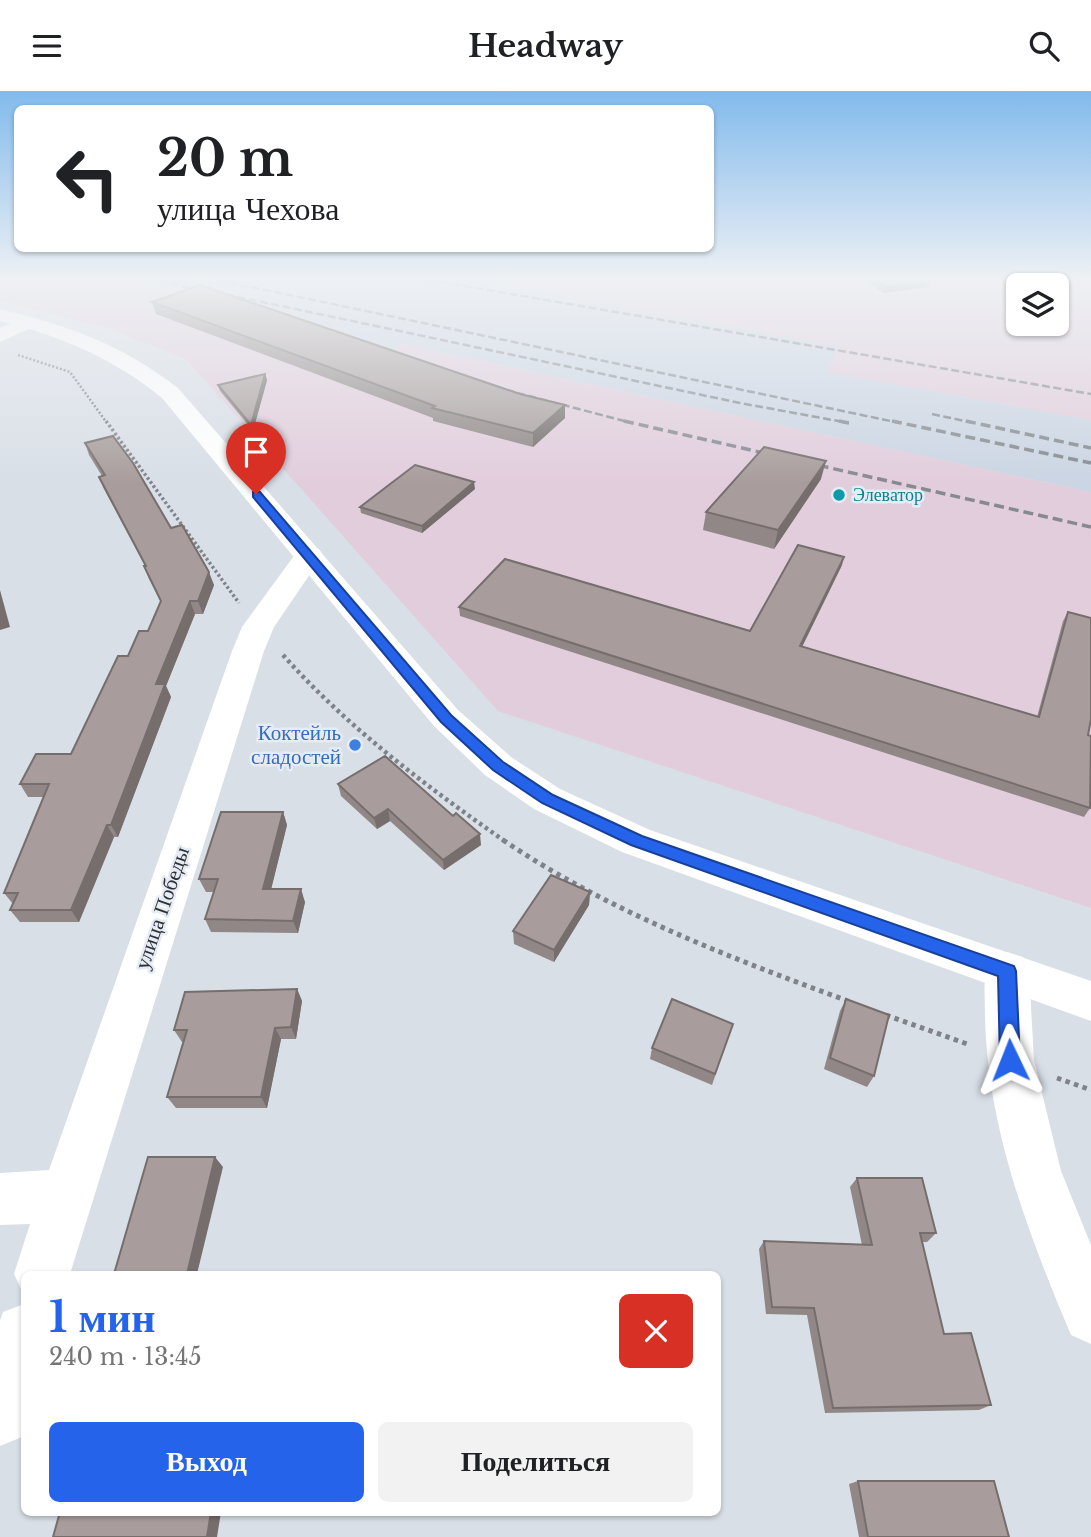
<!DOCTYPE html>
<html lang="ru">
<head>
<meta charset="utf-8">
<style>
	:root { --surface:#fff; --page:#f2f2f2; --text:#202124; --muted:#757577; --accent:#2563eb }
	body { margin:0; font-family:"Libre Baskerville",serif; background:var(--page); color:var(--text); height:100vh; display:flex; flex-direction:column; font-size:26px; white-space:nowrap }
	* { box-sizing:border-box; margin:0 }
	p { font-size:23px; color:var(--muted) }
	.icon { flex:none; width:38px; height:38px; fill:none; stroke:currentColor; stroke-width:2; stroke-linecap:round; stroke-linejoin:round }
	.map { position:relative; flex:1; overflow:hidden }
	.details { position:absolute; left:21px; top:1180px; width:700px; height:245px; display:flex; flex-direction:column; background:var(--surface); border-radius:10px; box-shadow:0 2px 5px #0004 }
	.details>* { flex:none }
	.guide { position:absolute; left:14px; top:14px; width:700px; height:147px; border-radius:10px; box-shadow:0 2px 5px #0004; background:#fff; color:var(--text); overflow:hidden }
	.controls { position:absolute; left:1006px; top:182px; display:grid; gap:14px }
	.controls a { display:grid; place-items:center; width:63px; height:63px; border-radius:10px; background:var(--surface); box-shadow:0 2px 5px #0004; font-size:35px }
	.pin { position:absolute; display:grid; place-items:center; width:60px; height:60px; color:#fff; margin:-72px -30px; border-radius:50% 50% 50% 0; rotate:-45deg; box-shadow:0 0 7px #0007 }
	.pin .icon { rotate:45deg }
	.me { position:absolute; width:77px; margin:-38px; rotate:358deg; stroke-linejoin:round; filter:drop-shadow(0 0 5px #0008) }
	.turn { display:flex; align-items:center; gap:24px; height:147px; padding:0 28px; font-size:32px }
	.turn .icon { width:91px; height:91px; stroke-width:2.5 }
	.turn b { display:block; font-size:49px; line-height:60px }
	.round { display:grid; place-items:center; flex:none; width:74px; height:74px; border-radius:10px; background:var(--page) }
	.headline { display:flex; align-items:center; justify-content:space-between; height:119px; padding:0 28px }
	h1 { font-size:42px; font-weight:700; line-height:52px; color:var(--accent) }
	.action { display:flex; gap:14px; margin-top:auto; padding:14px 28px }
	.action a { flex:1; height:80px; border-radius:10px; background:var(--accent); color:#fff; font-size:28px; font-weight:700; line-height:80px; text-align:center }
	.action a+a { background:var(--page); color:var(--text) }
	header { display:flex; justify-content:space-between; align-items:center; height:91px; padding:0 28px; background:var(--surface); font-size:32px; font-weight:700 }
	.map>svg:first-child { display:block }
	.built { fill:#cbd5e3 }
	.industrial { fill:#e2cddc; fill-rule:evenodd }
	.lines { fill:none; stroke-linecap:round; stroke-linejoin:round }
	.path-far3 { stroke:#7f8288; stroke-width:2.5; stroke-dasharray:2 2; stroke-linecap:butt }
	.path-far2 { stroke:#7f8288; stroke-width:3.5; stroke-dasharray:2.5 2.5; stroke-linecap:butt }
	.path-far1 { stroke:#7f8288; stroke-width:4.5; stroke-dasharray:3.5 3.5; stroke-linecap:butt }
	.path { stroke:#7f8288; stroke-width:5; stroke-dasharray:4.5 4.5; stroke-linecap:butt }
	.minor { fill:#fff; fill-rule:evenodd }
	.major { fill:#fff; fill-rule:evenodd }
	.rail-far1 { stroke:#868a90; stroke-width:2.5; stroke-dasharray:8 3.5; stroke-linecap:butt }
	.rail { stroke:#868a90; stroke-width:3.5; stroke-dasharray:10 5; stroke-linecap:butt }
	.wall { fill:#908786 }
	.shaded-wall { fill:#766e6d }
	.building { fill:#a89d9c; stroke:#766e6d; stroke-width:2 }
	.route { fill:#2563eb; stroke:#184099; stroke-width:2 }
	.culture-dot { fill:#0f9aa8; stroke:#e6ecf5; stroke-width:2.5 }
	.shop-dot { fill:#3f7fe0; stroke:#e6ecf5; stroke-width:2.5 }
	.labels { text-anchor:middle; dominant-baseline:central; stroke-width:5; stroke-linejoin:round; paint-order:stroke }
	.far-culture-label { font-size:18px; fill:#0d838f; stroke:#e6ecf5; text-anchor:start }
	.shop-label { font-size:21px; fill:#366cbe; stroke:#e6ecf5; text-anchor:end }
	.street-label { font-size:21px; fill:#2e3034; stroke:#e6ecf5 }
</style>
</head>
<body>
<header><svg class="icon" aria-label="menu" viewBox="0 0 24 24"><path d="M4 6h16M4 12h16M4 18h16"/></svg>Headway<svg class="icon" aria-label="search" viewBox="0 0 24 24"><circle cx="10" cy="10" r="6"/><path d="M15 15l6 6"/></svg></header>
<div class="map">
<svg width="1091" height="1446" viewBox="0 0 1091 1446">
	<rect width="100%" height="100%" fill="#d9dfe7"/>
	<path class="built" d="M138,189H480L839,255L827,281L1091,329V401L403,253L391,260L178,198Z"/>
	<g class="industrial">
		<path d="M0,189H138L178,198L195,192L391,260L402,253L1091,401V817L498,620L186,268L107,237L0,210Z"/>
		<path d="M480,189H1091V329L826,281L838,255ZM1018,194H1057V233H1018Z"/>
	</g>
	<g class="lines">
		<path class="path-far3" d="M18,264L70,281L107,332"/>
		<path class="path-far2" d="M106,330L239,512"/>
		<path class="path-far1" d="M283,564C348,637 426,695 506,751"/>
		<g class="path">
			<path d="M503,749C610,821 728,866 848,910"/>
			<path d="M886,924L970,954"/>
			<path d="M1057,987L1091,999"/>
		</g>
		<g class="minor">
			<path d="M28,225L35,227L38,231L35,235L0,251V237Z"/>
			<path d="M309,455L319,458L323,464L274,536L264,560L70,1183H24V1204L14,1183L30,1133L0,1134V1082L49,1079L232,560L242,536L299,458Z"/>
			<path d="M1007,861L1023,866L1029,880L1034,969L1061,1080L1091,1154V1253L1071,1244C1028,1142 987,1036 985,924C985,904 982,885 991,866Z"/>
			<path d="M24,1213V1339L22,1346L0,1355V1230L3,1221Z"/>
		</g>
		<path class="major" d="M0,218C69,235 121,253 178,297L458,619L511,666L560,698L650,739L1091,890V930L622,761L534,718L485,684L434,635L162,307C113,267 61,245 0,230Z"/>
		<g class="rail-far1">
			<path d="M159,189L209,203"/>
			<path d="M218,189L900,332"/>
			<path d="M430,189L1091,303"/>
			<path d="M215,201L740,312L849,332"/>
			<path d="M495,296L632,332"/>
			<path d="M932,323L974,332"/>
		</g>
		<g class="rail">
			<path d="M624,330L777,365"/>
			<path d="M839,330L849,332"/>
			<path d="M892,330L1091,372"/>
			<path d="M966,330L1091,357"/>
			<path d="M804,371L1091,436"/>
		</g>
	</g>
	<g class="wall">
		<path d="M865,189H928L930,191L928,196L883,202Z"/>
		<path d="M152,211L565,314V327L533,356L433,330V327L156,223Z"/>
		<path d="M265,283L267,289L253,340L220,300L218,294Z"/>
		<path d="M85,352L171,437L214,494L203,523H195L166,595L171,606L118,746H114L79,831H20L10,819L13,813L4,802L43,706H28L20,693L71,663L128,565L148,540L161,511L149,488L144,475H145L104,398L99,386L102,385L89,364Z"/>
		<path d="M821,388L774,458L703,439L706,421Z"/>
		<path d="M475,398L422,442L361,422L360,416Z"/>
		<path d="M842,474L802,556L1037,626L1063,530L1068,521L1088,644L1090,717L1084,726L460,525L459,516L750,540Z"/>
		<path d="M338,693L481,754L444,779L390,730L377,738L341,705Z"/>
		<path d="M283,721L287,734L271,798L305,811L298,842L211,841L205,828L214,801H206L199,788Z"/>
		<path d="M590,801L589,814L554,871L514,853L513,840Z"/>
		<path d="M297,898L302,910L296,948H281L267,1017H176L167,1006L183,951H182L174,939Z"/>
		<path d="M846,908L874,985L867,996L824,978L840,920Z"/>
		<path d="M733,933L712,994L650,968L652,957Z"/>
		<path d="M857,1087L936,1142L927,1151H922L944,1243L991,1314L979,1319L825,1322L807,1224L766,1223L759,1158L764,1150L862,1154L850,1096Z"/>
		<path d="M858,1390L1009,1446H859L849,1393Z"/>
	</g>
	<g class="shaded-wall">
		<path d="M930,191L928,196L883,202L885,196Z"/>
		<path d="M265,283L267,289L253,340L251,334Z"/>
		<path d="M565,314V327L533,356V342Z"/>
		<path d="M826,370L821,388L774,458L778,439Z"/>
		<path d="M474,391L475,398L422,442V435Z"/>
		<path d="M844,466L842,474L798,564L800,555Z"/>
		<path d="M209,481L214,494L203,523L198,510Z"/>
		<path d="M0,499L10,536L0,539Z"/>
		<path d="M190,510L195,523L166,595L171,606L118,746L111,734L156,593Z"/>
		<path d="M388,718L390,730L377,738L374,727Z"/>
		<path d="M283,721L287,734L268,811L263,798Z"/>
		<path d="M107,734L114,746L79,831L71,819Z"/>
		<path d="M480,743L481,754L444,779L443,769Z"/>
		<path d="M301,798L305,811L298,842L293,830Z"/>
		<path d="M590,801L589,814L554,871V859Z"/>
		<path d="M297,898L302,910L296,948L291,936Z"/>
		<path d="M275,937L281,948L267,1017L261,1006Z"/>
		<path d="M215,1066L223,1076L197,1183H187Z"/>
		<path d="M211,1421H221L217,1446H207Z"/>
	</g>
	<g class="building">
		<path d="M874,189H928L930,191L885,196Z"/>
		<path d="M200,194L520,303L565,314L533,342L432,317L435,315L152,211Z"/>
		<path d="M265,283L251,334L218,294Z"/>
		<path d="M113,345L133,372L171,437L182,434L209,481L198,510H190L156,593H165L111,734H107L71,819H10L18,802H4L49,693H20L36,663H71L118,565H128L139,540H148L161,510L144,475H146L99,386L105,384L85,352Z"/>
		<path d="M764,356L826,370L778,439L706,421Z"/>
		<path d="M415,374L474,391L422,435L360,416Z"/>
		<path d="M798,454L844,466L800,555L1039,626L1068,521L1091,527V628L1088,644L1091,645L1090,717L459,516L505,468L750,540Z"/>
		<path d="M385,665L453,725L456,722L480,743L443,769L388,718L374,727L338,693Z"/>
		<path d="M221,721H283L263,798H301L293,830L205,828L218,788H199Z"/>
		<path d="M551,784L590,801L554,859L513,840Z"/>
		<path d="M297,898L291,936L275,937L261,1006H167L187,939H174L185,901Z"/>
		<path d="M672,908L733,933L715,983L652,957Z"/>
		<path d="M846,908L889,924L874,985L830,967Z"/>
		<path d="M148,1066H215L187,1183H114Z"/>
		<path d="M857,1087H922L936,1142H920L944,1243L971,1242L991,1314L833,1317L814,1217L772,1216L764,1150L872,1154Z"/>
		<path d="M858,1390H994L1009,1446H868Z"/>
		<path d="M60,1421H211L207,1446H53Z"/>
	</g>
	<linearGradient id="sky" x2="0" y2="1"><stop stop-color="#82baec"/><stop offset="0.48" stop-color="#eef1f4"/><stop offset="1" stop-color="#eef1f4" stop-opacity="0"/></linearGradient>
	<rect width="1091" height="392" fill="url(#sky)"/>
	<path class="route" d="M253,401H260L451,624L503,671L553,704L642,745L1014,875L1016,880L1020,969L1017,976L1010,979L1003,976L1000,969L998,885L631,754L542,712L493,679L441,631L253,406Z"/>
	<circle class="culture-dot" cx="839" cy="404" r="7"/>
	<circle class="shop-dot" cx="355" cy="654" r="7"/>
	<g class="labels">
		<g class="far-culture-label">
			<text x="853" y="404">Элеватор</text>
		</g>
		<g class="shop-label">
			<text x="341" y="642">Коктейль<tspan x="341" dy="24">сладостей</tspan></text>
		</g>
		<g class="street-label">
			<text transform="translate(162 817) rotate(-71)">улица Победы</text>
		</g>
	</g>
</svg>
<div class="controls">
<a><svg class="icon" aria-label="layers" viewBox="0 0 24 24"><path d="M12 4l9 5-9 5-9-5zM3 14l9 5 9-5"/></svg></a>
</div>
<div class="pin" style="left:256px;top:403px;background:#d93025"><svg class="icon" aria-label="arrive" viewBox="0 0 24 24"><path d="M6 21V4h12l-3 4 3 4H6"/></svg></div>
<svg class="me" style="left:1010px;top:969px" viewBox="-20 -20 40 40"><path d="M0-17L14 15 0 8-14 15z" fill="#2563eb" stroke="#fff" stroke-width="4"/></svg>
<div class="guide">
<div class="turn"><svg class="icon" aria-label="left" viewBox="0 0 24 24"><path d="M17 20v-9H6M10 6l-5 5 5 5"/></svg><div><b>20 m</b>улица Чехова</div></div>
</div>
<section class="details">
<div class="headline"><div><h1>1 мин</h1><p>240 m · 13:45</p></div><a class="round" style="background:#d93025;color:#fff"><svg class="icon" aria-label="close" viewBox="0 0 24 24"><path d="M6 6l12 12M18 6L6 18"/></svg></a></div>
<div class="action"><a>Выход</a><a>Поделиться</a></div>
</section>
</div>
</body>
</html>
